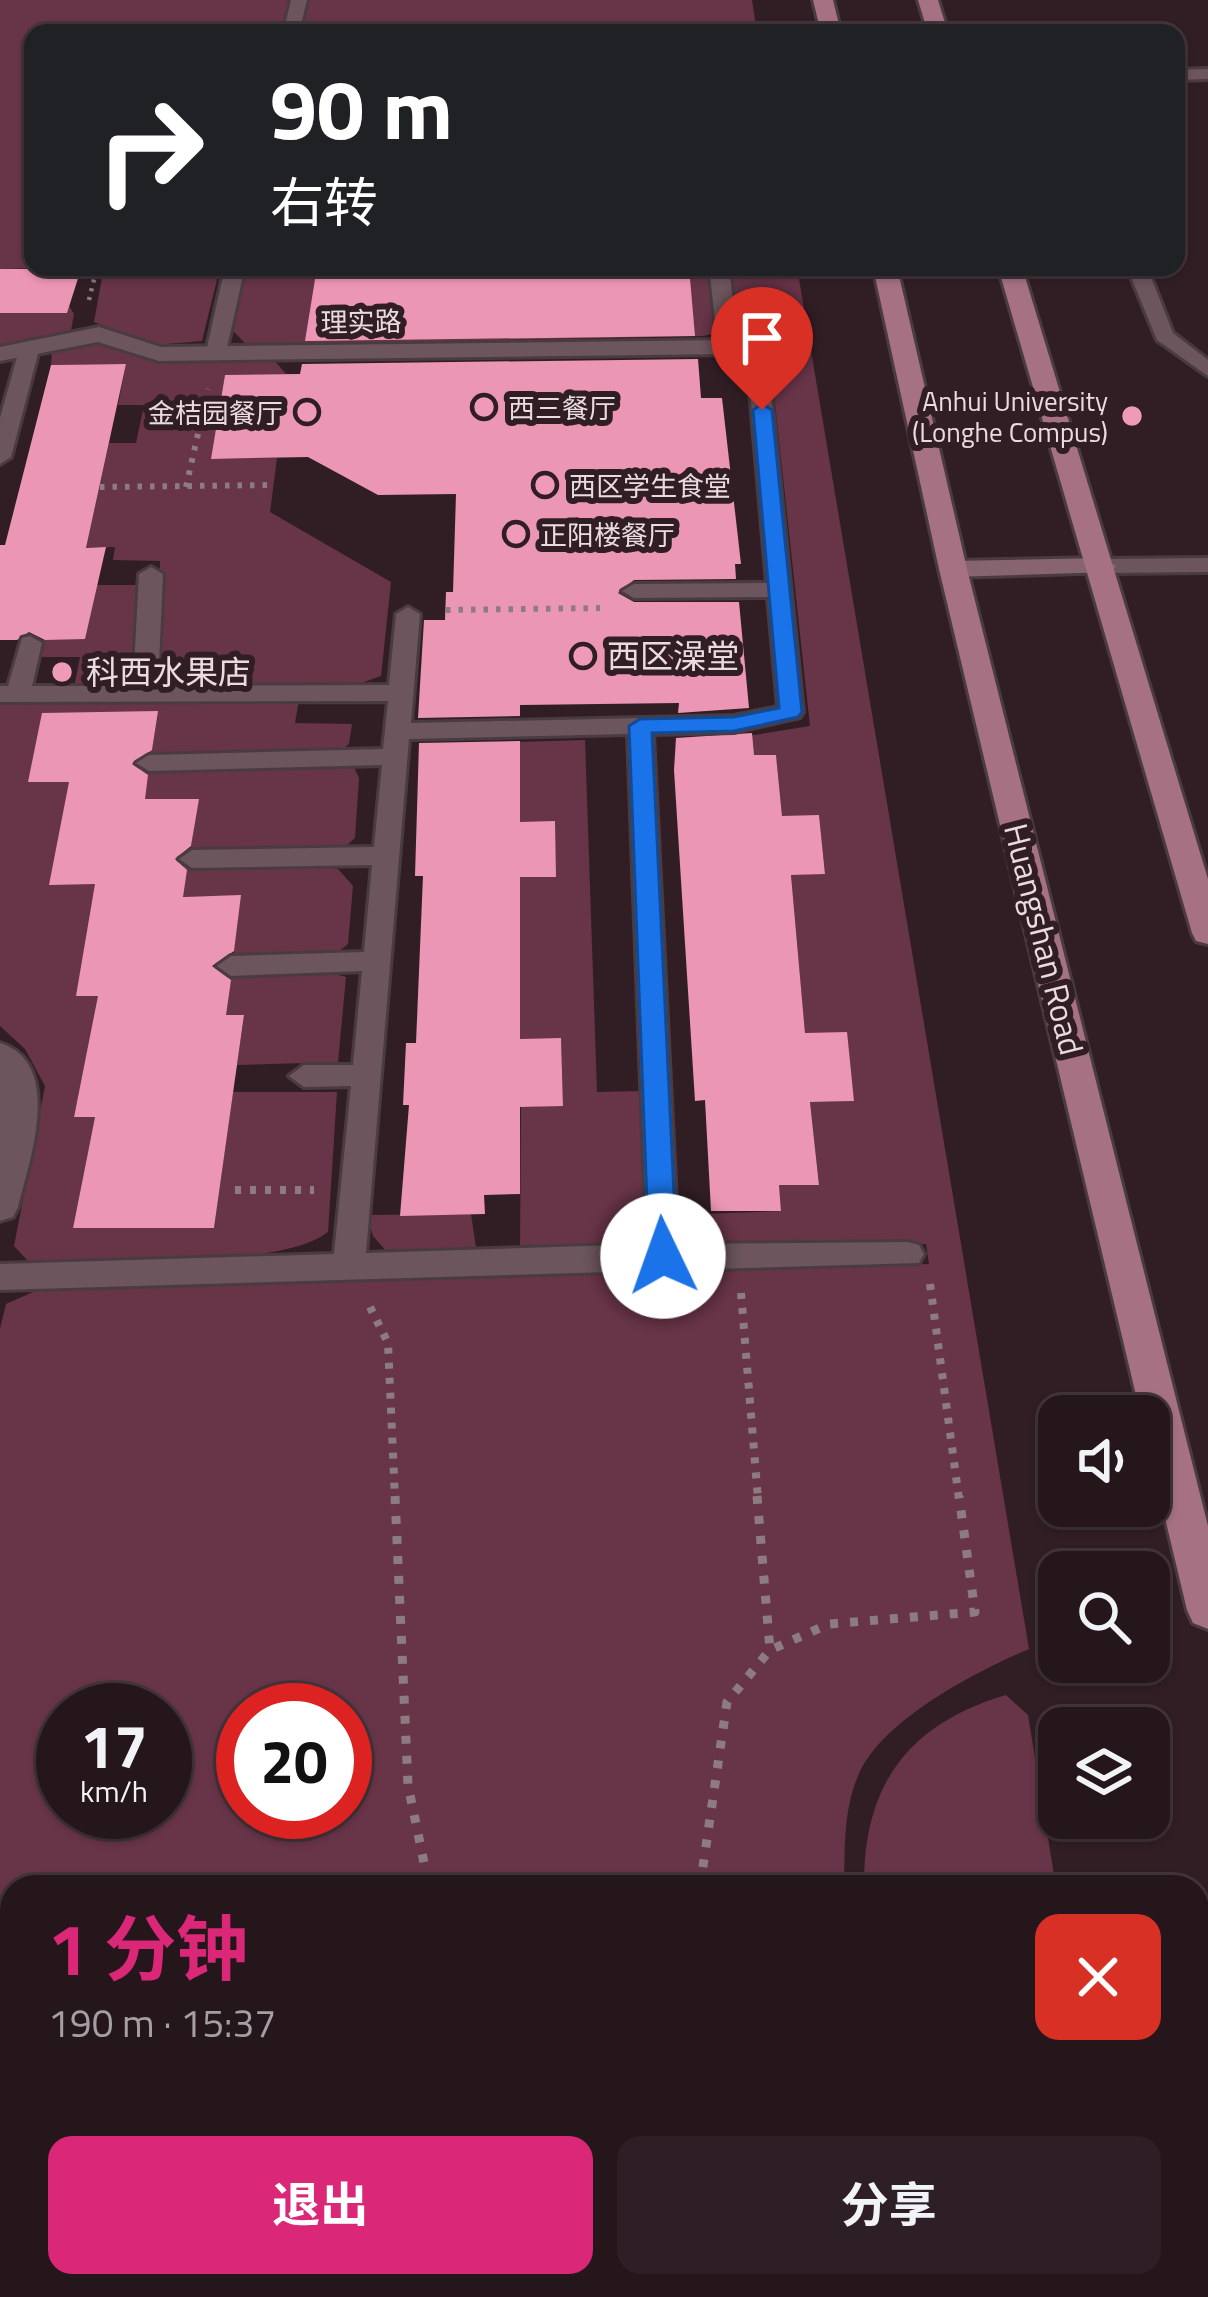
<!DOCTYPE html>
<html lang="zh">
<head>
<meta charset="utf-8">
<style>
	:root { --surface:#25161c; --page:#2d1f25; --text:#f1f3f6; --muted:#a39fa3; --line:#42353b; --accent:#db2777 }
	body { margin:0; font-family:"Titillium Web","Noto Sans SC",sans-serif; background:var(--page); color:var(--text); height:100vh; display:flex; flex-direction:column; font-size:45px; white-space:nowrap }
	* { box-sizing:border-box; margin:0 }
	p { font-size:39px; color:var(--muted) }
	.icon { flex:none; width:66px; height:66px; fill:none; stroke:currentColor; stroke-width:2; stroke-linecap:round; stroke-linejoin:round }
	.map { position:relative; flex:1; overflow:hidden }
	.sheet { position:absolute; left:0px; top:1875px; width:1209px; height:423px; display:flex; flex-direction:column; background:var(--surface); border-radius:36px 36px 0 0; box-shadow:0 3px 9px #0004,0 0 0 3px var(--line) }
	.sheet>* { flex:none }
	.hud { position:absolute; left:24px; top:24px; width:1161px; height:252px; border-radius:24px; box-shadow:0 3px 9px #0004,0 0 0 3px var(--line); background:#202124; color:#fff; overflow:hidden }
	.fabs { position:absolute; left:1038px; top:1395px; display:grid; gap:24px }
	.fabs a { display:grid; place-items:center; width:132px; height:132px; border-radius:24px; background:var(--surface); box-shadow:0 3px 9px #0004,0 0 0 3px var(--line); font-size:60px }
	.speed { position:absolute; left:36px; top:1683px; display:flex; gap:24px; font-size:60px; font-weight:700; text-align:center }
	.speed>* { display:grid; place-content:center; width:156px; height:156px; border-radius:50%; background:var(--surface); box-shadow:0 3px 9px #0004,0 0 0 3px var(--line); line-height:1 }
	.speed small { font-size:30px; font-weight:400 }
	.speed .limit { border:18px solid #d22; background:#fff; color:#111 }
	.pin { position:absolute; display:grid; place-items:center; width:102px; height:102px; color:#fff; margin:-123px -51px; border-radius:50% 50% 50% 0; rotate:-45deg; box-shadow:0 0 12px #0007 }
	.pin .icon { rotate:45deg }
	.me { position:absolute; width:132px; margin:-66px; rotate:357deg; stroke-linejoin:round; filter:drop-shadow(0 0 9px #0008) }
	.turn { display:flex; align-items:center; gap:42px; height:252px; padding:0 48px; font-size:54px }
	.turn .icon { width:156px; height:156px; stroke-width:2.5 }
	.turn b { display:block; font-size:84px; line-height:102px }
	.round { display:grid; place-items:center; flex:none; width:126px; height:126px; border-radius:24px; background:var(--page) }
	.summary { display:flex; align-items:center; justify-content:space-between; height:204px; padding:0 48px }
	h1 { font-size:72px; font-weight:700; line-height:90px; color:var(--accent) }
	.primary-button { display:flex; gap:24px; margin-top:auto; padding:24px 48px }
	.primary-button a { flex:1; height:138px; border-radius:24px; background:var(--accent); color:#fff; font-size:48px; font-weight:700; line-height:138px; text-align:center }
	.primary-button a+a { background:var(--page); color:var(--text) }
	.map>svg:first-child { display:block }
	.green { fill:#683448; fill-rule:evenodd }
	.building { fill:#ec96b5 }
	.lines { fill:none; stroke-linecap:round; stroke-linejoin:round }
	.lane-casing { stroke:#4a3b40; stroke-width:6 }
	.street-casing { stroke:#4a3b40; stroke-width:6 }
	.secondary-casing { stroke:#4a3b40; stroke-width:6 }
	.primary-casing { stroke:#4a3b40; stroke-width:6 }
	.path-far3 { stroke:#8c7b81; stroke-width:4.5; stroke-dasharray:3 6; stroke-linecap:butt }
	.path-far2 { stroke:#8c7b81; stroke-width:6; stroke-dasharray:4.5 8; stroke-linecap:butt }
	.path-far1 { stroke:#8c7b81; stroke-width:8; stroke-dasharray:6 9; stroke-linecap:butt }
	.path { stroke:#8c7b81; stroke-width:9; stroke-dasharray:8 12; stroke-linecap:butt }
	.lane { fill:#6c555c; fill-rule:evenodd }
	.street { fill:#6c555c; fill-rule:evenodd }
	.secondary { fill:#886370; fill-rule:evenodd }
	.primary { fill:#a57183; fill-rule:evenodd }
	.route { fill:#1a73e8; stroke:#114b97; stroke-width:3 }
	.poi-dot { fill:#ef9ab8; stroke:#311e25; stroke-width:4.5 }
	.labels { text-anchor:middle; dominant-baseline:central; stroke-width:12; stroke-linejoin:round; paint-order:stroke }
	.far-street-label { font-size:27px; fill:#e9dbdf; stroke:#311e25 }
	.far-poi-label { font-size:27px; fill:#e9dbdf; stroke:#311e25; text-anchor:start }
	.poi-label { font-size:33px; fill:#e9dbdf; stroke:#311e25; text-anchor:start }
	.street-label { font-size:33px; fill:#e9dbdf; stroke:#311e25 }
</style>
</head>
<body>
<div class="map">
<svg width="1208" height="2297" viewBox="0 0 1208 2297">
	<rect width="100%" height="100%" fill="#311e25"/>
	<g class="green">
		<path d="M0,0H294L286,33H33V267H84L0,269Z"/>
		<path d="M305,0H752L757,33H297Z"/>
		<path d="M104,267H220L202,341L154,345L94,322Z"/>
		<path d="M244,267H797L1029,1649C977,1671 881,1720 858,1776C843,1811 845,1850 844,1887H12V2175H0V1329L6,1304L42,1288L929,1264L926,1244L707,1247L677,1215L781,1211L779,1185L819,1184L810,1102L854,1101L846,1033H805L791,875L825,873L819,816H782L776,755H744L742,737L810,726L770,357L740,327L703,336L247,345L231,329ZM63,1710H165V1812H63ZM243,1710H345V1812H243Z"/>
		<path d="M69,306L74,314L71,330L0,345V313H56Z"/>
		<path d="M95,342L158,361L273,359L286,374L225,375L212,459L277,458L270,512L391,582L381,676L350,687L157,688L160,561L113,560L115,547L86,548L109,443H136L144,405H118L126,364L51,365L52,349Z"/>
		<path d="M78,585H143L140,677L116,687H74L80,657H32L36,640L67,639Z"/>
		<path d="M299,700L295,723L352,724L349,744L338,753L141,757L142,751L152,750L157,711L29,781H97L156,994L88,1049L74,1116L95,1117L73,1228H214L233,1092H337L328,1232C280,1270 97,1260 29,1262L14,1246L45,1086L25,1049L0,1026V703Z"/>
		<path d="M585,740L597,1092L643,1091C644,1133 663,1235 607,1245C579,1250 548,1247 520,1248L521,1107L563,1105L561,1039H520V877H555V822H520V761L487,743Z"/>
		<path d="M353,765L359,778L355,838L340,851L190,853L198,799L134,800L139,769Z"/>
		<path d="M313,864L338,869L353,886L348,944L333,956L233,959L240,896L176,897L180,866Z"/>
		<path d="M324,971L346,977L338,1062L237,1065L244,1016H214L220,975Z"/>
		<path d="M471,1214L476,1248L387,1252L373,1236L367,1215Z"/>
		<path d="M1006,1695L1028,1715L1056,1887H864C863,1785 908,1724 1006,1695Z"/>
		<path d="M0,2239H12V2286H373L372,2297H0Z"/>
	</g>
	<g class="building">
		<path d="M317,267H689L695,336L305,341Z"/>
		<path d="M0,269H81L67,313H0Z"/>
		<path d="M698,359L701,398H722L741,564H735L736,579L634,580L618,593L634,602H739L749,708L678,713L679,703L520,705V716L418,718L424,620H445L446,592H453L456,494L378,495L308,457L211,459L225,375L300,374L302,364Z"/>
		<path d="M126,364L86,548L106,547L85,639L45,640L29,632L17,640H0V545H5L51,365Z"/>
		<path d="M158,711L152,750L132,764L148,775L145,799H199L191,846L175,859L187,870L183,897L241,895L234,951L212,966L231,980L226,1015H244L214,1228H73L95,1117H74L98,996H76L95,884L49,885L69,782H28L42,713Z"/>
		<path d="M752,733L754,755H776L782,816L819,815L825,874L791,875L805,1033L847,1032L854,1101L810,1102L819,1185H779L781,1211H711L705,1100L695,1101L674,770L676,738Z"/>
		<path d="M520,741V822L555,821L556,877H520V1039L561,1038L563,1106L520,1107V1194L484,1195L485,1214L400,1216L409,1105H403L406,1043H416L423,876H415L419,743Z"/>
	</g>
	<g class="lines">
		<defs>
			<g id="lane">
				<path d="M291,0H307L299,33H283Z"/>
				<path d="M1208,69V79L1176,80V70Z"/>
				<path d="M225,267H245L226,352L216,358L206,352Z"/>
				<path d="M709,267H729L738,344L768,365L803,712L800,717L734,732L653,734L678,1244L908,1242L919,1245L924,1254L919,1263L0,1290V1264L334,1254L351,1086L304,1087L289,1076L304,1065H353L362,971L231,976L217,966L231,956L364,952L372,865L192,868L179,859L192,850L374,847L382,765L149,771L136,763L149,755L383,749L388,701L0,702V686H8L22,638L30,636L42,643L32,686H133L139,574L151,567L163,574L158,686L389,685L396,614L408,607L420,614L411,723L734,716L778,707L768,597L634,598L622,591L634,584L767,583L748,368L718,347ZM628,734L647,1244L366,1253L409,739Z"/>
				<path d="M1127,267H1147L1173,333L1208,360V376L1157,340Z"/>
				<path d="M30,340L40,346L11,457L0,464V418L20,346Z"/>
				<path d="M1208,558V572L1102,573L1090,566L1102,559Z"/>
				<path d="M543,2286H587L589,2297H545Z"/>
			</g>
			<g id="street">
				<path d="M99,327L161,347L728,340L740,347L728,354L159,361L98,342L0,361V347Z"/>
				<path d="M0,1043C65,1063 29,1163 18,1207L13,1217L0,1221Z"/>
				<rect x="0" y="2180" width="12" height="52"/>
				<path d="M1197,2211L1208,2215V2267L1197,2263Z"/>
			</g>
			<path id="secondary" d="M1102,558L1116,566L1112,572L953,577L939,569L953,561Z"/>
			<g id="primary">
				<path d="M813,0H833L841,33H821Z"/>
				<path d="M918,0H938L948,33H928Z"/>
				<path d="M873,267H897L967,569L1208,1526V1629L1193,1623L1187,1610L1149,1451V1416H1141L939,569Z"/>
				<path d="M998,267H1022L1208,879V944L1196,941L1192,933Z"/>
			</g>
		</defs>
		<use href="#lane" class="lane-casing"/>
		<use href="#street" class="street-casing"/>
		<use href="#secondary" class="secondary-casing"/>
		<use href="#primary" class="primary-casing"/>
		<path class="path-far3" d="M89,300L97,267"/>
		<g class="path-far2">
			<path d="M100,487L274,485"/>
			<path d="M186,487L208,389"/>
			<path d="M446,610L600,608"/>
		</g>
		<g class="path-far1">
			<path d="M235,1190H314"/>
			<path d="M930,1284L959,1499"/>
			<path d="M741,1293L758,1499"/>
			<path d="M370,1307L388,1343L395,1499"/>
		</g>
		<g class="path">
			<path d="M395,1496L408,1785L429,1887"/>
			<path d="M757,1496L770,1650"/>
			<path d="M700,1887L727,1702L770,1650L829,1624L975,1612L959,1496"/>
			<path d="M423,2286L437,2297"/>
		</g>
		<use href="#lane" class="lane"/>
		<use href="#street" class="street"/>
		<use href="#secondary" class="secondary"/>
		<use href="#primary" class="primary"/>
	</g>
	<path class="route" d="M762,404L772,410L802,712L798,717L734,731L652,733L677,1256L673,1263H653L649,1256L629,726L640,719L734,717L779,708L753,410Z"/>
	<g class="poi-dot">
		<circle cx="484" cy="407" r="12"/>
		<circle cx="307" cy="412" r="12"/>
		<circle cx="1132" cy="416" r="12"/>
		<circle cx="545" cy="485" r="12"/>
		<circle cx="516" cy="534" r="12"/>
		<circle cx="583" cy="656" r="12"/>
		<circle cx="62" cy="672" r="12"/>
	</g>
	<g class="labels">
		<g class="far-street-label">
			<text transform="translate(361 321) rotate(-1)">理实路</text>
		</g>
		<g class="far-poi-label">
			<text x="1108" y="400" text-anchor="end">Anhui University<tspan x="1108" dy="31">(Longhe Compus)</tspan></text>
			<text x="508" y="407">西三餐厅</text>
			<text x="283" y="412" text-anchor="end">金桔园餐厅</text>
			<text x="569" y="485">西区学生食堂</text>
			<text x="540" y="534">正阳楼餐厅</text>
		</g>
		<g class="poi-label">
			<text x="607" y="656">西区澡堂</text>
			<text x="86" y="672">科西水果店</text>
		</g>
		<g class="street-label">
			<text transform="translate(1044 939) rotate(76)">Huangshan Road</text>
		</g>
	</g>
</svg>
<div class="fabs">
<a><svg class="icon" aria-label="sound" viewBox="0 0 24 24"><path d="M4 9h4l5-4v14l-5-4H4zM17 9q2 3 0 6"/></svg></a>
<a><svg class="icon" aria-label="search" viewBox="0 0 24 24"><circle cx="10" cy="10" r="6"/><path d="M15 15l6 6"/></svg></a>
<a><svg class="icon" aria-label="layers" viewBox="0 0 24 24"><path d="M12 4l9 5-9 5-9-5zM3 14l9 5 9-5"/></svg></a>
</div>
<div class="speed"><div>17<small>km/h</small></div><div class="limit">20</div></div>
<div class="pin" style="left:762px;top:410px;background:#d93025"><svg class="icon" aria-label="arrive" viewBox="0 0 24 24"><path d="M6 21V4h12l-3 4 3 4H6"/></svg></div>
<svg class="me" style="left:663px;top:1256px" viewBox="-20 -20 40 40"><circle r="19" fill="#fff"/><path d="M0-13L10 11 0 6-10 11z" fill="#1a73e8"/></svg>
<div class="hud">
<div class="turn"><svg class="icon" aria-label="right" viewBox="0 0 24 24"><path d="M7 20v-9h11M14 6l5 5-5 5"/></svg><div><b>90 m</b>右转</div></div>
</div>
<section class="sheet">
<div class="summary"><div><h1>1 分钟</h1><p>190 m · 15:37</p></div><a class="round" style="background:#d93025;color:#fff"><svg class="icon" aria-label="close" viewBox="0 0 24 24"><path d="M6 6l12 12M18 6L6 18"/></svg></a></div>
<div class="primary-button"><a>退出</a><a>分享</a></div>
</section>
</div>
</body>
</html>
